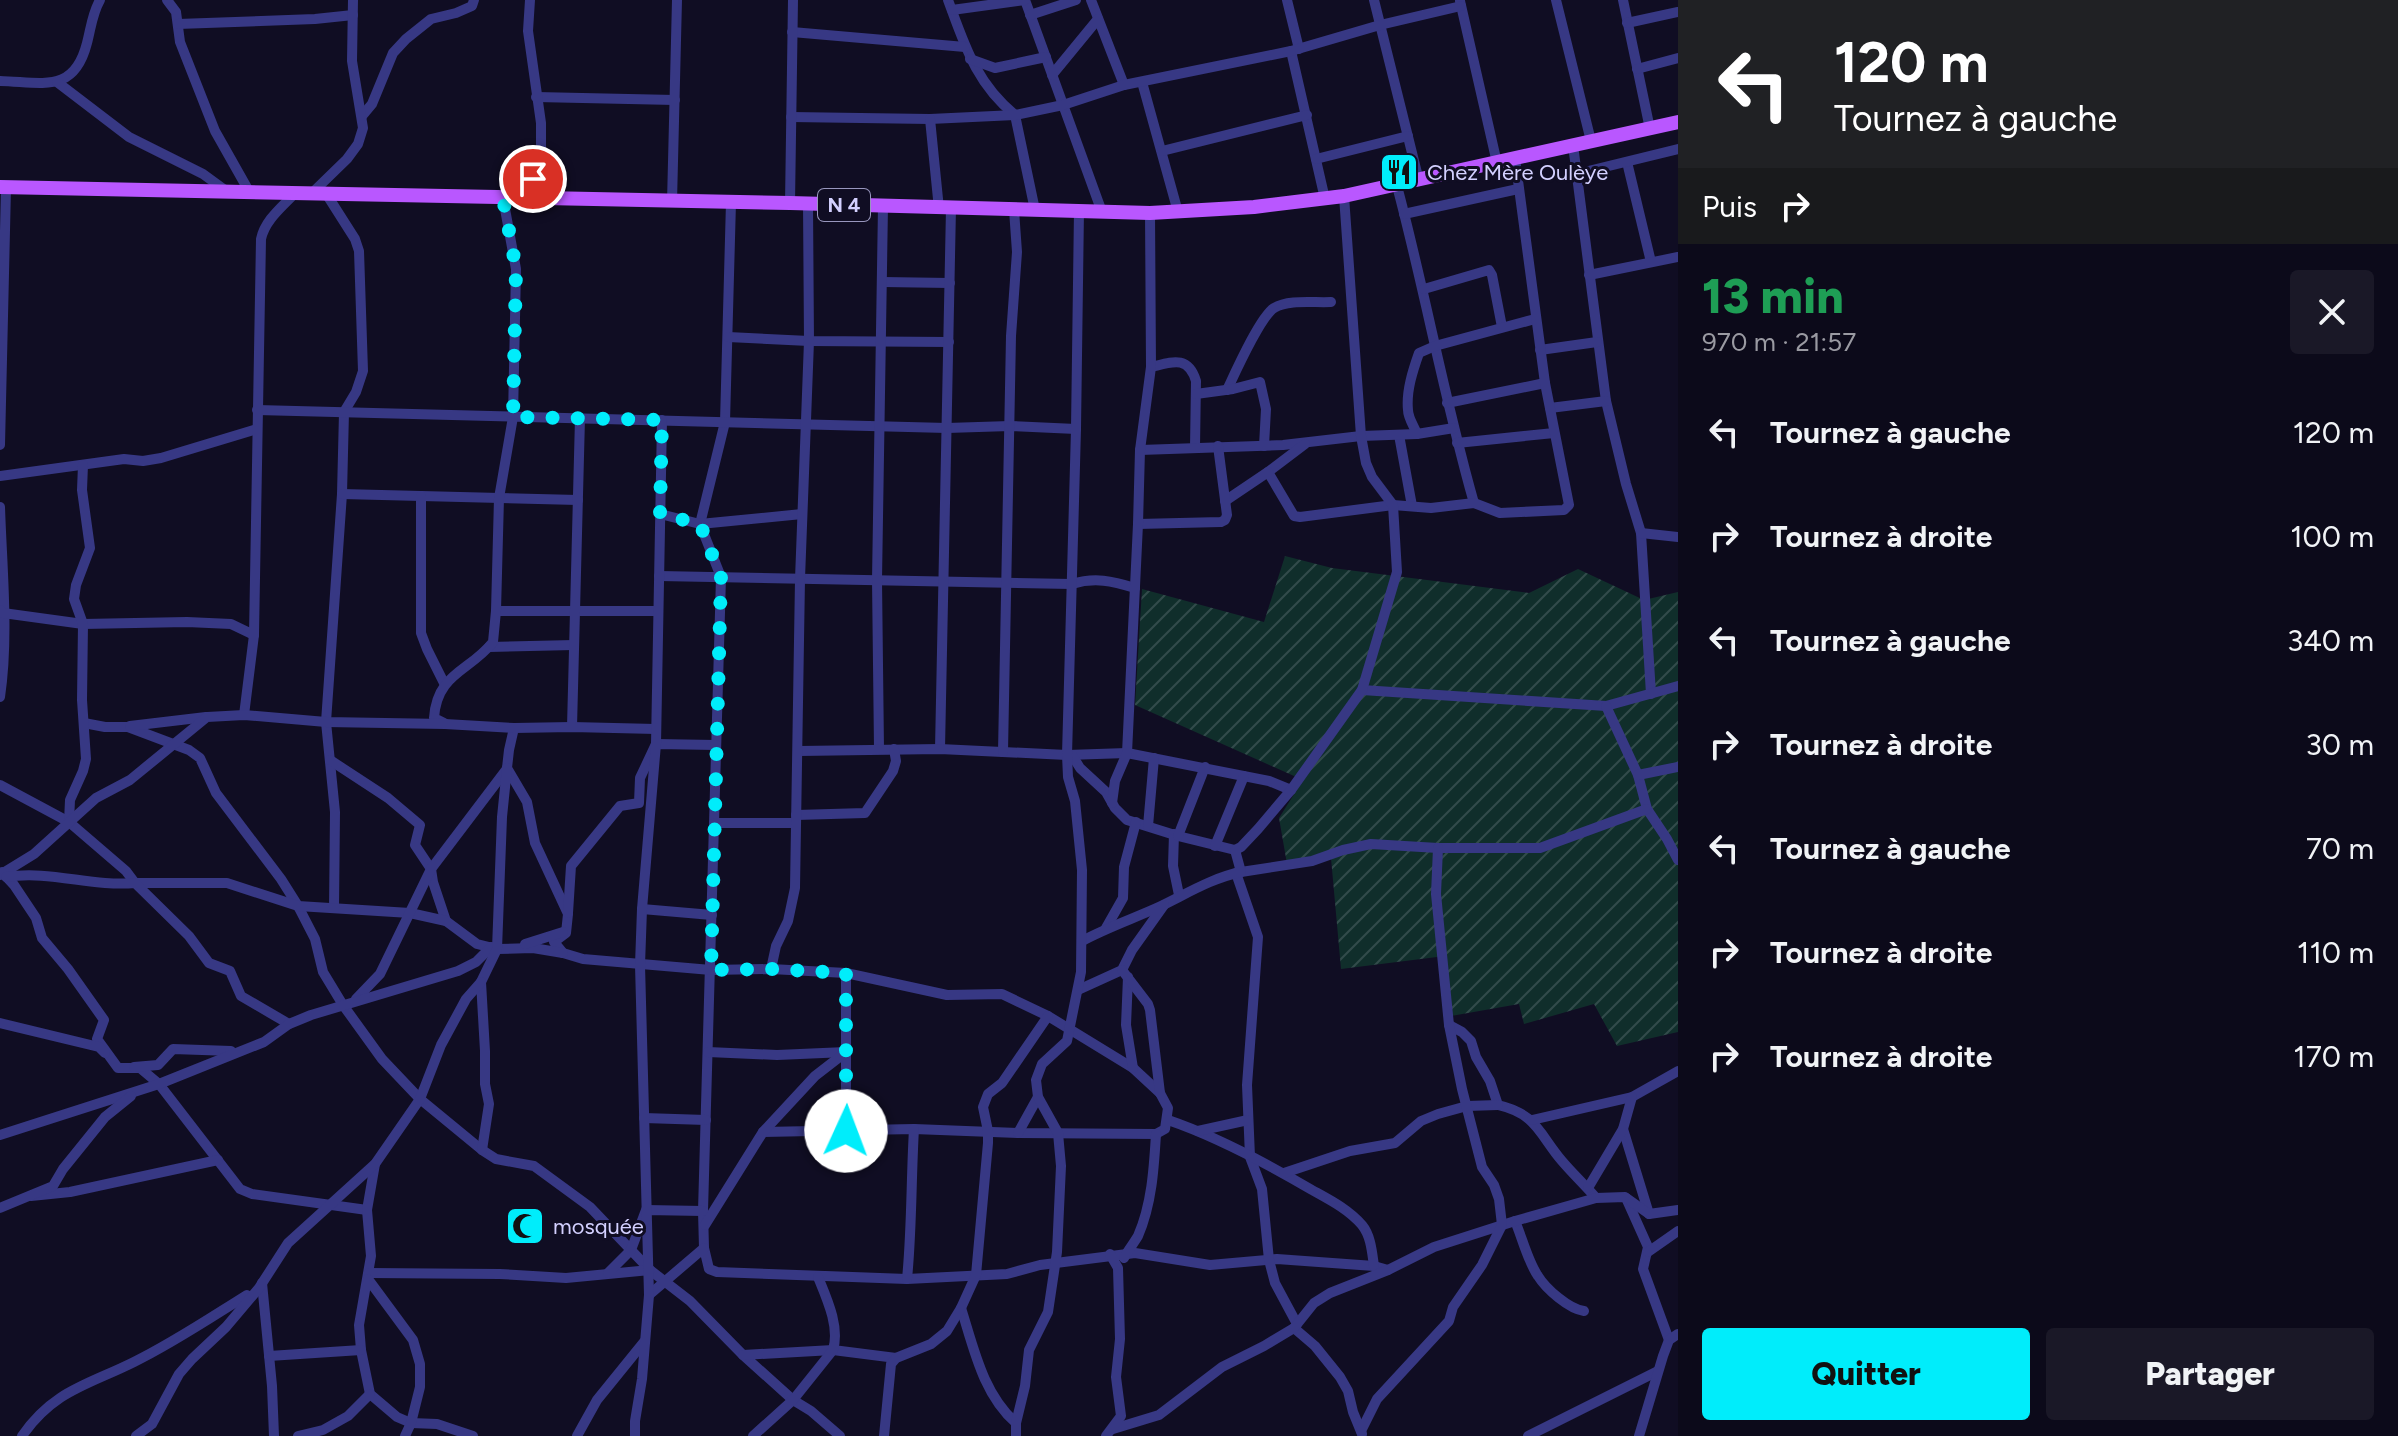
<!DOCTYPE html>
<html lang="fr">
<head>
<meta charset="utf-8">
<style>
	:root { --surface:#0c0a1a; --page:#1a1827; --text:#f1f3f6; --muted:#9a9aa2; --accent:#00edfb }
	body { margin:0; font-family:Figtree,sans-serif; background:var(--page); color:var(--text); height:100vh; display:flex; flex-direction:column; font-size:30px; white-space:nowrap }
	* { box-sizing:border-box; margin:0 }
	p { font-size:26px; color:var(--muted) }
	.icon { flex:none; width:44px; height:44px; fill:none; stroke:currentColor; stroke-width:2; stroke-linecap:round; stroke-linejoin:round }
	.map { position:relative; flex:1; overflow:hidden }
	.sheet { display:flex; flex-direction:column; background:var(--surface); width:720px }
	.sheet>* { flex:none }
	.top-card { background:#202124; color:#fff; overflow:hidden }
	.pin { position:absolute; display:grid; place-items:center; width:68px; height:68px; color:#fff; margin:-34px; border:4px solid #fff; border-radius:50%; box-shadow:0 2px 8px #0007 }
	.me { position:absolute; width:88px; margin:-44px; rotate:2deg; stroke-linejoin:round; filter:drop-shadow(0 0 6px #0008) }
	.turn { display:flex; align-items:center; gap:28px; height:168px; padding:0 24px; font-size:36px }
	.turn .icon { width:104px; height:104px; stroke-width:2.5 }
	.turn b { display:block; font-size:56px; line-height:68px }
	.then { display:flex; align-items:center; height:76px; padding:0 24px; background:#0003; gap:16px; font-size:30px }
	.round { display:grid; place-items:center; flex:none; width:84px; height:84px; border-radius:8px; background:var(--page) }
	.overview { display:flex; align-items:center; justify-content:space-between; height:136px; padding:0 24px }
	h1 { font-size:48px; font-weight:800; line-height:60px; color:#1e9e55 }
	.action { display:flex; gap:16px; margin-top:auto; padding:16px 24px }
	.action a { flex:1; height:92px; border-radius:8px; background:var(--accent); color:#111; font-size:32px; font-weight:800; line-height:92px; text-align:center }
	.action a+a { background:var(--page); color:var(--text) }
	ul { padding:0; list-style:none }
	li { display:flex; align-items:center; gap:24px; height:104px; padding:0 24px }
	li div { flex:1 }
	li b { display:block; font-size:30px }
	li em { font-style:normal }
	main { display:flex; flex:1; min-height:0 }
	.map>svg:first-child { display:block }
	.garden { fill:url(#garden-furrows) }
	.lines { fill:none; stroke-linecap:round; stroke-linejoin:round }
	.minor { stroke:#373884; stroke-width:10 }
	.major { stroke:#b957ff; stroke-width:14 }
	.route { stroke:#00edfb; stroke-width:14; stroke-dasharray:0 25.2 }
	.labels { text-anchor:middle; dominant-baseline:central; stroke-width:6; stroke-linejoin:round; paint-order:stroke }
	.shield { fill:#100d23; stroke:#9896bd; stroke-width:2 }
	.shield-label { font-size:20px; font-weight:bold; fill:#d3d0ff }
	.poi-label { font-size:22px; fill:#d3d0ff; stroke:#100d23; text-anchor:start }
</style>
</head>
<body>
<main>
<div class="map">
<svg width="1678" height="1436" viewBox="0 0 1678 1436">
	<defs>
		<pattern id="garden-furrows" width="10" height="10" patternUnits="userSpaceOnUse" patternTransform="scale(2)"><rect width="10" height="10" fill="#102e2b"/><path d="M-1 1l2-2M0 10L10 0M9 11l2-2" fill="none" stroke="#324b4b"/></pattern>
	</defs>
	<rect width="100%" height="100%" fill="#100d23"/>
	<path class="garden" d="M1285,556L1332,568L1529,593L1578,569L1644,600L1678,592V1032L1617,1046L1594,1004L1524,1024L1519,1004L1451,1016L1445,956L1341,969L1331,858L1287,864L1279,818L1303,780L1135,705L1142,589L1264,622Z"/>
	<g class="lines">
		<g class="minor">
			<path d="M167,0L176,12L180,42L215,131L250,193"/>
			<path d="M948,0C965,46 976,83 1015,115L1035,210"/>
			<path d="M1025,0L1102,212"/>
			<path d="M1091,0L1124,85"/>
			<path d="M1287,0L1299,49"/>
			<path d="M1374,0L1419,181"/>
			<path d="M1556,0L1591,141"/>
			<path d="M1623,0L1650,129"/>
			<path d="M1460,1L1497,163"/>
			<path d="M952,10L1025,0"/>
			<path d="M1030,15L1076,0"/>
			<path d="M1627,23L1678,12"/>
			<path d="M178,24L315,19L353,15"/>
			<path d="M792,32L965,47"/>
			<path d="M1291,51L1325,199"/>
			<path d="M970,59L995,68L1046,57"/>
			<path d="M1637,69L1678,58"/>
			<path d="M1052,75L1098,19"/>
			<path d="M0,81C43,82 74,94 87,43C91,28 92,14 100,0"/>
			<path d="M57,82L129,137L203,174L229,193"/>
			<path d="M1142,82L1178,212"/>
			<path d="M536,97L675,100"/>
			<path d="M362,116L372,104L393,53L406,39L431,19L456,13L472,6L474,0"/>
			<path d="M791,117L930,119L1015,115L1063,105L1124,85L1291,51L1380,25L1461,6"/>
			<path d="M930,119L939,209"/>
			<path d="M1573,145L1606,401L1626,484L1641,533L1651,694"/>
			<path d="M1162,151L1307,115"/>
			<path d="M1316,159L1408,136"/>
			<path d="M1627,162L1651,262"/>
			<path d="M1576,174L1678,149"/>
			<path d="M1397,186C1425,291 1444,398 1474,503"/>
			<path d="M311,194L347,159L358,144L363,128L352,61L353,0"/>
			<path d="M327,195L355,239L359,251L363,371L356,392L344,412L342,494L326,722L335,812L334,908"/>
			<path d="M525,198L541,159V123L528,31L530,0"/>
			<path d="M672,202L677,0"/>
			<path d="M731,202L725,422L700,524L721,577L703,1211L704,1248L709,1269L717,1272L907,1279L1007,1274L1040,1265L1135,1253L1210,1265L1277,1259L1374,1266L1388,1270"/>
			<path d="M790,203L793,0"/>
			<path d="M1404,214L1518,189"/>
			<path d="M1589,275L1678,257"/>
			<path d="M883,282L950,283"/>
			<path d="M1424,289L1489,270L1492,275L1502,327"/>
			<path d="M728,337L809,341L949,342"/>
			<path d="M1540,350L1597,342"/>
			<path d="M1151,367C1172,362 1188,355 1196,381L1195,447"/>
			<path d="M1227,390C1235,373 1260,317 1274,308C1289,299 1314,303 1331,302"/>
			<path d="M1196,394L1233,389L1260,382L1266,409L1264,446"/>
			<path d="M1447,403L1545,383"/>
			<path d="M1550,408L1606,401"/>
			<path d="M257,410L947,428L1010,426L1076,429"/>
			<path d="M1417,434C1414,426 1408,418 1408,410C1406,391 1413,370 1419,353L1435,346L1535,319"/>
			<path d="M1399,435L1412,506"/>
			<path d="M1457,443L1554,433"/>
			<path d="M0,445L6,188"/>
			<path d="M1140,450L1283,445L1361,436L1417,434L1454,428"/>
			<path d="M1268,472L1305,444"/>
			<path d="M0,476L124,459L143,461L161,458L257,429"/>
			<path d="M342,494L578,500"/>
			<path d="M421,496V633L427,649L444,683"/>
			<path d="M1225,501L1268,472L1294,516L1300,517L1393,505L1431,508L1474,503L1500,513L1564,510L1569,505L1545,383L1515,158"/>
			<path d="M0,507C2,569 9,636 0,697"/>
			<path d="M660,514L700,524L802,514"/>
			<path d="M1138,524L1221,522L1225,520L1227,515L1218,446"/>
			<path d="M1641,533L1678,537"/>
			<path d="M659,576L1072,584C1095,577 1112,581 1135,588"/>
			<path d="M0,610L3,613L83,624L187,622L231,624L254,635"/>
			<path d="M496,611H658"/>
			<path d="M489,647L574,645"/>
			<path d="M1362,690L1606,706L1678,686"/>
			<path d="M1606,706L1638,775L1647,809L1667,839L1678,860"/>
			<path d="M244,715L254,635L261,239C265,220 282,207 294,194"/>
			<path d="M84,723L105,727H128L189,750L200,758L216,793L281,879L298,906L315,939L323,972L343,1005L382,1059L420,1099L482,1150L496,1159L534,1166L590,1207L650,1270L690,1301L743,1355L793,1400L811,1411L840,1436"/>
			<path d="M444,723L434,718C437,673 469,672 493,642L496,611L499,498L513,417L516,269L503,198"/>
			<path d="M130,726L206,717"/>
			<path d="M572,727L580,418"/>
			<path d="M514,728L509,750L507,768L527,802L535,843L568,914L566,933L554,942L563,953L583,959L711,970L771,969L846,973L947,995L1002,994L1048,1016L1133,1068L1160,1093"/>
			<path d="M879,749L877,580L883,206"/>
			<path d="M940,749L951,208"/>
			<path d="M799,751L940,749L1067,755L1127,753L1269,781L1291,790"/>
			<path d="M1003,752L1011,336L1017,252L1014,210"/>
			<path d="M1072,755L1080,768L1106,792L1115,808L1127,820L1178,836L1235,850"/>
			<path d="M330,760L388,798L420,825L415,845L431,869L433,882L446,921"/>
			<path d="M1638,775L1678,767"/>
			<path d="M0,785L69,822L126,871L135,883H227L298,906L410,913L446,921L477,944L497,949L533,948L563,953"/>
			<path d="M1112,803L1115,781L1127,753L1138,524L1140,450L1151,367L1150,213"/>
			<path d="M796,815L865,813L893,771L896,761L894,749"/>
			<path d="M69,822L70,800L83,771L86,759L82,700L83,624L74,599L76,585L90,548L82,490L83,465"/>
			<path d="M714,823H796"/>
			<path d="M1148,826L1154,758"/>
			<path d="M1174,834L1173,866L1179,895"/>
			<path d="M1178,836L1205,767"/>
			<path d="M1215,846L1244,776"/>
			<path d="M2,872L14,885L36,918L42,938L68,969L104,1020L97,1039L118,1068H140L159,1084L240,1189L252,1194L367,1210"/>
			<path d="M1241,872L1312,861L1343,850L1371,844L1438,848H1540L1647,809"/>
			<path d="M1236,873L1258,937L1247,1085L1250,1157L1262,1189L1269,1260L1275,1283L1297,1324"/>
			<path d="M0,875L34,854L96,798L130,780L207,717L244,715L326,722L445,724L514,728L572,727L656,729"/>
			<path d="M6,877C50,870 92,887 135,883L189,936L209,963L230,971L241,996L289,1024"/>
			<path d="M642,909L712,915"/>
			<path d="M568,913L571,866L620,806L639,803L640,778L656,744L716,745"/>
			<path d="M1106,928L1123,898L1124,867L1136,822"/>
			<path d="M1082,941C1108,927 1135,918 1161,906C1188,893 1212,878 1241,872L1235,850L1241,847L1258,829L1291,790L1362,690L1397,572L1393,505L1372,477L1366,463L1361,436L1344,196"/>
			<path d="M525,944L563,932"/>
			<path d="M771,969L776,946L788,921L795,888L800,579L809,341L808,204"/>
			<path d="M846,973V1131"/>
			<path d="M1128,977L1126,1025L1133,1068"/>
			<path d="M1078,990L1122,970L1132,950L1164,905"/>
			<path d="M356,999L380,974L431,869L506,770"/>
			<path d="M0,1023L99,1047L105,1053"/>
			<path d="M1449,1025L1462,1032L1471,1041L1476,1057L1490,1081L1498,1105C1537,1114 1539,1134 1562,1161C1573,1174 1585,1185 1596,1198"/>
			<path d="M708,1052L777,1055L846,1052"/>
			<path d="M134,1067L158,1065L173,1049L231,1051"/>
			<path d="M644,1118L706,1120"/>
			<path d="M1168,1120C1218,1137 1266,1163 1312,1190C1330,1200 1348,1209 1362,1225C1371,1236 1372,1252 1374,1266"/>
			<path d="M1532,1120L1632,1097L1678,1071"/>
			<path d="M1623,1129L1649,1214"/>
			<path d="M1198,1131L1248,1120"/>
			<path d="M763,1132L914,1129L1018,1133L1156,1134L1165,1129L1168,1108L1160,1093L1150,1010L1148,1004L1122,970"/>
			<path d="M1018,1133L1038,1097"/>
			<path d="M0,1135L159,1084L264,1042L289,1024L311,1015L458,971L476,962L491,947"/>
			<path d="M482,1150L489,1104L485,1084V1051L481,982L497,949L502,817L507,768"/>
			<path d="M375,1164L367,1210L371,1256L359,1325L361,1350L370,1394L397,1417L411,1423L437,1424L473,1436"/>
			<path d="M1284,1173L1350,1151L1395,1143L1421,1121L1438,1114L1467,1106L1498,1105"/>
			<path d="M1588,1188L1623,1129L1632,1097"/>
			<path d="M31,1196L70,1192L218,1160"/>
			<path d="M1626,1198L1648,1247L1643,1269L1669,1340"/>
			<path d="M0,1208L53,1186L63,1169L105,1117L131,1096"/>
			<path d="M1515,1221C1522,1237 1528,1262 1538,1276C1546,1289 1569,1309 1584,1311"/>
			<path d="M705,1225L763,1132L815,1076L846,1052"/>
			<path d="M1648,1252L1678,1231"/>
			<path d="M1124,1258C1128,1250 1134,1243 1138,1236C1152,1204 1154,1167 1156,1134"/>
			<path d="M369,1273L500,1274L566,1278L650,1270"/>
			<path d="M608,1273L631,1250L646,1210L703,1211"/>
			<path d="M368,1279L413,1340L420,1364V1387L411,1423L405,1436"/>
			<path d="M907,1279C912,1229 911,1179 914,1129"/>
			<path d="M262,1283L272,1386L274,1436"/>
			<path d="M649,1295L704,1248"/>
			<path d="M961,1308C974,1349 983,1394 1016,1423"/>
			<path d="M1294,1328L1315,1346L1340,1377L1348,1391L1353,1412L1362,1434"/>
			<path d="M743,1355L833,1350L896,1358"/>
			<path d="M269,1356L361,1350"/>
			<path d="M1113,1429L1159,1415L1222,1367L1264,1346L1294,1328L1314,1303L1330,1293L1388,1270L1434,1247L1515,1221L1596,1198L1625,1197L1649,1214L1678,1210"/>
			<path d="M1361,1431L1377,1399L1449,1321L1453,1307L1482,1265L1502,1225L1499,1199L1494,1185L1482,1167L1462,1089L1449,1025L1436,894L1438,848"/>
			<path d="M22,1436C54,1390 88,1385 134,1362C173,1343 210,1318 247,1295"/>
			<path d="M136,1436L152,1424L179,1374L192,1359L226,1327L259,1288L288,1243L375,1164L420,1099L441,1045L466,999L481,982"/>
			<path d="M298,1436L323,1430L348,1416L370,1394"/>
			<path d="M577,1436L597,1400L644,1342"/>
			<path d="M635,1436V1421L642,1379L649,1295L640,965L642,909L656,744L662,420"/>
			<path d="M753,1436L793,1400L833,1350C840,1327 827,1299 818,1277"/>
			<path d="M884,1436L891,1364L896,1358L931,1344L947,1331L961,1308L976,1275L988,1143V1131L983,1107L988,1094L1002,1083L1048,1016"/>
			<path d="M1016,1436V1423L1025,1386L1029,1350L1048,1312L1057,1252L1061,1166L1058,1133L1038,1097L1036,1080L1042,1064L1067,1041L1081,972L1082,870L1075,801L1068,777L1067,755L1076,429L1079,210"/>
			<path d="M1106,1436L1121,1416L1116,1377L1120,1339L1118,1268L1110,1254"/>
			<path d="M1528,1436L1658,1371"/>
			<path d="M1639,1436L1663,1356L1669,1340L1678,1334"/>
		</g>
		<path class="major" d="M0,187L790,203L1150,213L1254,207L1344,196L1678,122"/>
	</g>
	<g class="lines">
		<path class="route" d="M533,179L525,198H503L516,269L513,417L662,420L660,514L700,524L721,577L711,970L771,969L846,973V1131"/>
	</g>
	<defs>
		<symbol id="restaurant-square" viewBox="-11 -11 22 22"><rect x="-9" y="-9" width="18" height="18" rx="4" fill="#00edfb" stroke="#100d23"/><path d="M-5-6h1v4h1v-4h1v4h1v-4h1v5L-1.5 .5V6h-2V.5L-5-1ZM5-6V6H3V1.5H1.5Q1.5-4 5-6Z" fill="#111"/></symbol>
		<symbol id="mosque-square" viewBox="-11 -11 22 22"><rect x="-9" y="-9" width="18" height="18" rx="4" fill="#00edfb" stroke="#100d23"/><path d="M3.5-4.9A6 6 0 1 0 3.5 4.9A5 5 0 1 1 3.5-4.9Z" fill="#111"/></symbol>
	</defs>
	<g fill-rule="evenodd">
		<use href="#restaurant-square" x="1377" y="150" width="44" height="44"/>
		<use href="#mosque-square" x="503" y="1204" width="44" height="44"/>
	</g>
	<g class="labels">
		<rect class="shield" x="818" y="189" width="52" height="32" rx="6"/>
		<g class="shield-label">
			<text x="844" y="205">N 4</text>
		</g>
		<g class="poi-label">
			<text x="1427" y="172">Chez Mère Oulèye</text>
			<text x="553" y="1226">mosquée</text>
		</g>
	</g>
</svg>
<div class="pin" style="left:533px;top:179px;background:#d93025"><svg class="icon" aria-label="arrive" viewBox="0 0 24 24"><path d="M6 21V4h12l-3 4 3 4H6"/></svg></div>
<svg class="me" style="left:846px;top:1131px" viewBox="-20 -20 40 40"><circle r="19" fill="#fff"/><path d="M0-13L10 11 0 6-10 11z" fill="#00edfb"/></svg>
</div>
<section class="sheet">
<div class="top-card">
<div class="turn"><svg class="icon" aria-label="left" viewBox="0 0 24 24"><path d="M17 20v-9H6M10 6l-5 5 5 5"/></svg><div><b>120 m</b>Tournez à gauche</div></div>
<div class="then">Puis<svg class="icon" aria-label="right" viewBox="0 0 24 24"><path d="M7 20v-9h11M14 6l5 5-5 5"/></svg></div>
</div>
<div class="overview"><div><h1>13 min</h1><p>970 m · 21:57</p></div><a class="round"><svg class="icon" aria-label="close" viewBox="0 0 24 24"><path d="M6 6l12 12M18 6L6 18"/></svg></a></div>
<ul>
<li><svg class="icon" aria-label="left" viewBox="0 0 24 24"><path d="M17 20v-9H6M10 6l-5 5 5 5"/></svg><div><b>Tournez à gauche</b></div><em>120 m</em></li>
<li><svg class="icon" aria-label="right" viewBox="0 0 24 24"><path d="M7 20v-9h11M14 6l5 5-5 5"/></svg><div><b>Tournez à droite</b></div><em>100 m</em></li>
<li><svg class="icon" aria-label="left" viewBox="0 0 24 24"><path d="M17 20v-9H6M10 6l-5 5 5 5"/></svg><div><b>Tournez à gauche</b></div><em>340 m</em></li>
<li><svg class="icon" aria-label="right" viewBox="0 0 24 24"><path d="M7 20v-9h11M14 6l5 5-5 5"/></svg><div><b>Tournez à droite</b></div><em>30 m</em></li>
<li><svg class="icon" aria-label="left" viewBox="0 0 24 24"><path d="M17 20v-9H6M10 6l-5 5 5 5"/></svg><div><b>Tournez à gauche</b></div><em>70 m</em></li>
<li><svg class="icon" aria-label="right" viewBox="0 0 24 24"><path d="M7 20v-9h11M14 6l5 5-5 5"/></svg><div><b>Tournez à droite</b></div><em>110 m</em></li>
<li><svg class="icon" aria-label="right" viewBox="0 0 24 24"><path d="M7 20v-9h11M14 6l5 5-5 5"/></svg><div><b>Tournez à droite</b></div><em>170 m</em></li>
</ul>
<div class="action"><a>Quitter</a><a>Partager</a></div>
</section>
</main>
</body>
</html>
